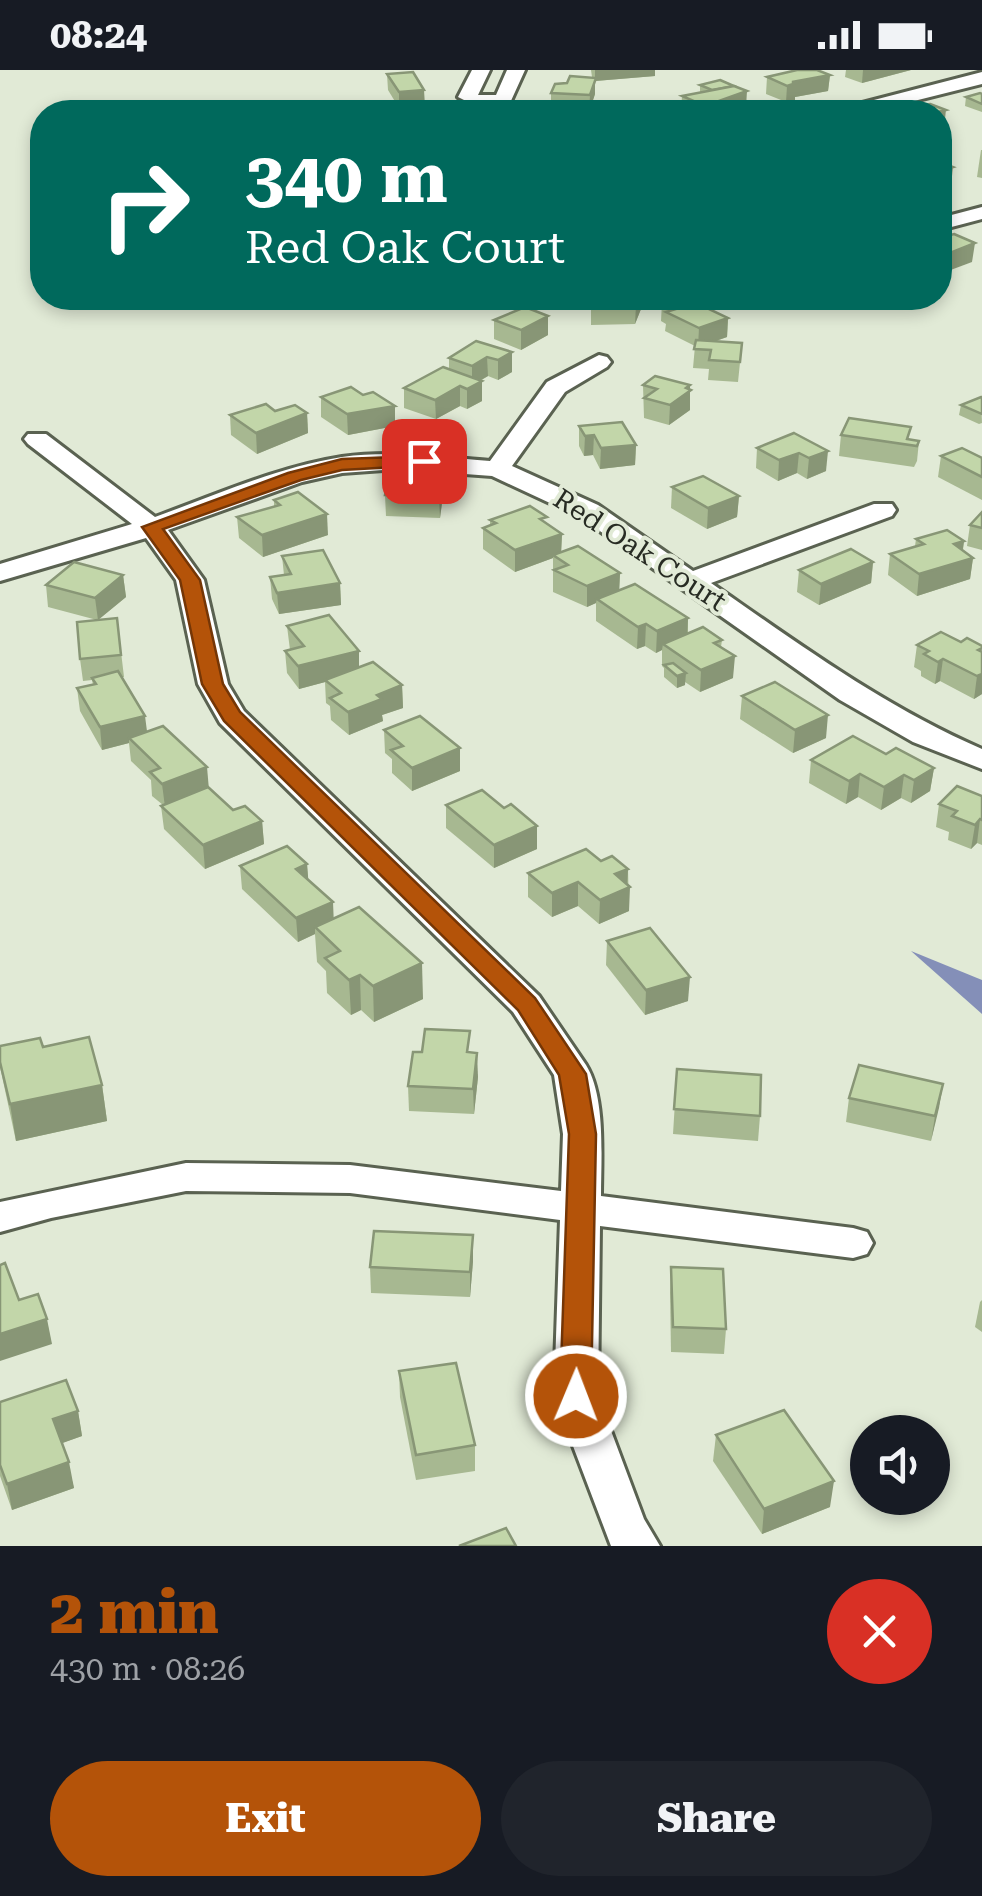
<!DOCTYPE html>
<html lang="en">
<head>
<meta charset="utf-8">
<style>
	:root { --surface:#171b24; --page:#20242c; --text:#f1f3f6; --muted:#9ea1a6; --accent:#b45309 }
	body { margin:0; font-family:"Roboto Serif",serif; background:var(--page); color:var(--text); height:100vh; display:flex; flex-direction:column; font-size:38px; white-space:nowrap }
	* { box-sizing:border-box; margin:0 }
	p { font-size:32px; color:var(--muted) }
	.icon { flex:none; width:55px; height:55px; fill:none; stroke:currentColor; stroke-width:2; stroke-linecap:round; stroke-linejoin:round }
	.map { position:relative; height:1476px; overflow:hidden }
	.side { display:flex; flex-direction:column; background:var(--surface); flex:1 }
	.side>* { flex:none }
	.top-card { position:absolute; left:30px; top:30px; width:922px; height:210px; border-radius:40px; box-shadow:0 5px 15px #0003; background:#00695c; color:#fff; overflow:hidden }
	.tools { position:absolute; left:850px; top:1345px; display:grid; gap:20px }
	.tools a { display:grid; place-items:center; width:100px; height:100px; border-radius:50%; background:var(--surface); box-shadow:0 5px 15px #0003; font-size:50px }
	.pin { position:absolute; display:grid; place-items:center; width:85px; height:85px; color:#fff; margin:-42px; border-radius:20px; box-shadow:0 5px 15px #0006 }
	.me { position:absolute; width:110px; margin:-55px; rotate:1deg; stroke-linejoin:round; filter:drop-shadow(0 0 8px #0008) }
	.turn { display:flex; align-items:center; gap:35px; height:210px; padding:0 50px; font-size:45px }
	.turn .icon { width:130px; height:130px; stroke-width:2.5 }
	.turn b { display:block; font-size:70px; line-height:85px }
	.round { display:grid; place-items:center; flex:none; width:105px; height:105px; border-radius:52px; background:var(--page) }
	.summary { display:flex; align-items:center; justify-content:space-between; height:170px; padding:0 50px }
	h1 { font-size:60px; font-weight:800; line-height:75px; color:var(--accent) }
	.cta { display:flex; gap:20px; margin-top:auto; padding:20px 50px }
	.cta a { flex:1; height:115px; border-radius:60px; background:var(--accent); color:#fff; font-size:40px; font-weight:800; line-height:115px; text-align:center }
	.cta a+a { background:var(--page); color:var(--text) }
	.status { display:flex; justify-content:space-between; align-items:center; height:70px; padding:0 50px; background:var(--surface); direction:ltr }
	.status svg { height:28px; fill:currentColor }
	.map>svg:first-child { display:block }
	.water { fill:#848fb8 }
	.lines { fill:none; stroke-linecap:round; stroke-linejoin:round }
	.street-casing { stroke:#5a6251; stroke-width:6 }
	.street { fill:#fff; fill-rule:evenodd }
	.wall { fill:#a7b891 }
	.shaded-wall { fill:#889676 }
	.building { fill:#c2d6a9; stroke:#889676; stroke-width:2.5 }
	.route { fill:#b45309; stroke:#753606; stroke-width:2.5 }
	.labels { text-anchor:middle; dominant-baseline:central; stroke-width:8; stroke-linejoin:round; paint-order:stroke }
	.street-label { font-size:28px; fill:#272b23; stroke:#e1ead6 }
</style>
</head>
<body>
<div class="status"><b>08:24</b><svg viewBox="0 0 49 12"><path d="M0 12V9h3v3zM5 12V6h3v6zM10 12V3h3v9zM15 12V0h3v12zM26 1h20v11H26zM47 4h2v5h-2z"/></svg></div>
<div class="map">
<svg width="982" height="1476" viewBox="0 0 982 1476">
	<rect width="100%" height="100%" fill="#e1ead6"/>
	<path class="water" d="M911,881L982,910V944Z"/>
	<g class="lines">
		<defs>
			<g id="street">
				<path d="M472,0H490L478,25H496L507,0H525L510,33L482,39L458,27Z"/>
				<path d="M982,2V14L870,42H840L843,38Z"/>
				<path d="M982,137V149L940,160V148Z"/>
				<path d="M599,285L607,287L611,292L607,297L565,322L512,396L598,435L693,501L874,434H892L896,440L892,446L711,513C799,574 883,636 982,679V699L913,672L840,630L580,447L492,406L397,399L342,403L302,412L168,460L204,510L228,614L244,641L539,926L586,995C606,1027 601,1089 601,1126L853,1158L867,1162L873,1173L867,1184L853,1188L600,1156L598,1326L644,1449L660,1476H611L554,1326L560,1150L350,1123L186,1121L51,1148L0,1162V1132L186,1093L350,1095L561,1121L563,1064L554,1005L513,942L220,653L198,614L176,510L146,468L0,511V494L132,454L28,374L24,369L28,364H46L155,447C216,425 278,397 342,387C391,380 441,387 490,391L547,312Z"/>
			</g>
		</defs>
		<use href="#street" class="street-casing"/>
		<use href="#street" class="street"/>
	</g>
	<g class="wall">
		<path d="M591,0H655V6L595,11V24L589,42L551,40V23L592,7Z"/>
		<path d="M846,0H911L862,13L845,7Z"/>
		<path d="M387,4L425,36L399,38L388,20Z"/>
		<path d="M830,5L828,21L795,27V30L786,32L766,24L767,7Z"/>
		<path d="M700,15L746,38L733,42H640L681,40L682,26L700,23Z"/>
		<path d="M982,24V42L965,36L966,27Z"/>
		<path d="M981,80H982V108L977,107Z"/>
		<path d="M642,228L641,239L635,254L591,255V236Z"/>
		<path d="M662,232L728,248L727,267L716,271L742,273L738,312L708,310L709,299L693,298L695,276L665,261L666,254L661,251Z"/>
		<path d="M494,250L548,265L521,280L494,269Z"/>
		<path d="M476,271L512,302L498,310L488,306L480,311H482V331L467,339L460,336L436,349L404,338V318L449,300V288Z"/>
		<path d="M643,315H690V340L669,355L644,348Z"/>
		<path d="M321,327L395,356L348,365L321,347Z"/>
		<path d="M981,327L982,353L979,354L959,345L961,335Z"/>
		<path d="M275,341L307,343L308,363L257,384L231,365L230,345Z"/>
		<path d="M579,356L636,375L635,395L600,399L593,385L584,386L579,376Z"/>
		<path d="M794,363L826,401L807,409L797,403L778,411L756,398L757,378Z"/>
		<path d="M841,365L919,371L917,391L914,397L839,386Z"/>
		<path d="M941,386L982,388V430L938,407Z"/>
		<path d="M416,411L443,425L440,448L386,446L385,425Z"/>
		<path d="M672,417L739,426L737,447L707,459L671,438Z"/>
		<path d="M274,430L328,465L263,487L239,468L237,447L274,437Z"/>
		<path d="M982,442V480L967,476L970,455Z"/>
		<path d="M490,450L547,454L562,464L561,482L620,503L619,520L688,548V564L722,570L721,577L733,608L700,622L685,612V615L677,618L664,607V598L662,596V580L656,583L645,576L637,579L596,551V533L587,537L553,522V488L515,502L483,479V458L490,455Z"/>
		<path d="M916,469L964,471L963,480L973,488L970,509L917,526L888,505L890,484L915,476Z"/>
		<path d="M282,486L340,513L341,535L279,544L272,529L270,507L284,505Z"/>
		<path d="M873,492L871,513L819,535L797,522L799,500Z"/>
		<path d="M123,505L126,527L98,550L117,548L124,607H122L147,662L233,740L262,751L264,774L205,799L164,759L161,736L163,735L152,726L151,710L131,691L129,673L102,680L80,641L77,618L93,615L92,610L83,611L80,589L97,550L48,537L46,515Z"/>
		<path d="M287,556L359,598L402,615L403,638L382,645L383,651L349,665L331,650L330,636L326,633L325,612L299,619L287,603L285,581L290,580Z"/>
		<path d="M961,572L982,576V624L974,629L940,611L935,614L921,606V601L914,597L917,575Z"/>
		<path d="M742,626L826,668L793,683L740,649Z"/>
		<path d="M384,660L460,678V701L412,721L392,703V689L385,683Z"/>
		<path d="M886,684L934,698L930,721L911,733L901,728L881,740L858,727L846,734L809,713L811,690Z"/>
		<path d="M982,726V775L977,773L971,779L948,770L949,762L936,757L939,734Z"/>
		<path d="M446,735L537,779L494,798L446,758Z"/>
		<path d="M601,791L628,799L629,841L599,854L578,836L552,847L528,827V803Z"/>
		<path d="M307,794L308,810L334,849L423,929L374,952L361,940L351,945L327,923L326,901L317,892L315,864L298,872L242,819L240,796Z"/>
		<path d="M607,871L688,931L645,945L606,895Z"/>
		<path d="M0,976L102,1015L107,1051L16,1071L0,997Z"/>
		<path d="M422,982H470L478,1007L474,1044L409,1041L408,1016Z"/>
		<path d="M677,999L760,1046L758,1071L673,1064Z"/>
		<path d="M943,1014L931,1071L846,1052L849,1028Z"/>
		<path d="M473,1191L470,1227L371,1223L370,1197Z"/>
		<path d="M671,1197L726,1259L724,1284L671,1282L670,1223Z"/>
		<path d="M982,1230V1262L975,1257L980,1232Z"/>
		<path d="M399,1301L475,1375V1401L416,1410L400,1327Z"/>
		<path d="M0,1332L78,1341L82,1366L62,1373L74,1418L12,1440L0,1406Z"/>
		<path d="M716,1365L830,1437L762,1464L713,1391Z"/>
	</g>
	<g class="shaded-wall">
		<path d="M595,0H655V6L595,11V24L589,42L590,25L595,10Z"/>
		<path d="M863,0H911L862,13Z"/>
		<path d="M830,5L828,21L795,27V30L786,32L787,16L792,12Z"/>
		<path d="M424,20L425,36L399,38V22Z"/>
		<path d="M747,21L746,38L733,42H705V36Z"/>
		<path d="M946,40L944,57L940,58V42Z"/>
		<path d="M953,97L951,115L940,118V101Z"/>
		<path d="M975,173L972,192L940,204V187Z"/>
		<path d="M639,228H642L641,239L635,254L636,235Z"/>
		<path d="M548,246V265L521,280V260Z"/>
		<path d="M728,248L727,267L698,277L699,258Z"/>
		<path d="M512,282V302L498,310V290Z"/>
		<path d="M487,287L488,306L472,315V296Z"/>
		<path d="M482,311V331L467,339V319Z"/>
		<path d="M690,315V340L669,355L670,335Z"/>
		<path d="M460,316V336L436,349L435,330Z"/>
		<path d="M395,336V356L348,365L347,344Z"/>
		<path d="M307,343L308,363L257,384L256,363Z"/>
		<path d="M594,365L593,385L584,386L585,366Z"/>
		<path d="M636,375L635,395L600,399L601,378Z"/>
		<path d="M828,381L826,401L807,409L809,388Z"/>
		<path d="M799,383L797,403L778,411L779,390Z"/>
		<path d="M443,404V425L440,448L439,427Z"/>
		<path d="M739,426L737,447L707,459L708,438Z"/>
		<path d="M327,444L328,465L263,487L262,465Z"/>
		<path d="M562,464L561,485H553V488L515,502V480Z"/>
		<path d="M964,471L961,491L973,488L970,509L917,526L919,504L954,474Z"/>
		<path d="M873,492L871,513L819,535L821,514Z"/>
		<path d="M620,503L619,525L597,529L596,533L587,537V516Z"/>
		<path d="M123,505L126,527L98,550L95,528Z"/>
		<path d="M340,513L341,535L279,544L277,523Z"/>
		<path d="M688,548L687,570L663,574L662,580L656,583L657,561Z"/>
		<path d="M646,554L645,576L637,579L638,557Z"/>
		<path d="M359,581V603L299,619L298,596Z"/>
		<path d="M735,586L733,608L700,622L701,600Z"/>
		<path d="M943,589L940,611L935,614L938,592Z"/>
		<path d="M686,603L685,615L677,618V606Z"/>
		<path d="M982,604V624L974,629L977,606Z"/>
		<path d="M402,615L403,638L382,645L383,651L349,665L348,642L377,625Z"/>
		<path d="M828,645L826,668L793,683L795,660Z"/>
		<path d="M145,646L148,669L129,668V673L102,680L100,657Z"/>
		<path d="M460,678V701L412,721V698Z"/>
		<path d="M207,697L209,720L165,737L162,714Z"/>
		<path d="M934,698L930,721L911,733L914,710Z"/>
		<path d="M860,704L858,727L846,734L849,711Z"/>
		<path d="M904,705L901,728L881,740L884,717Z"/>
		<path d="M980,749L977,773L971,779L975,755Z"/>
		<path d="M262,751L264,774L205,799L203,775Z"/>
		<path d="M537,756V779L494,798V775Z"/>
		<path d="M307,794L309,818L296,799Z"/>
		<path d="M628,799L627,818L630,817L629,841L599,854L600,830L615,804Z"/>
		<path d="M578,812V836L552,847V823Z"/>
		<path d="M333,832L334,856L315,857V864L298,872L296,848Z"/>
		<path d="M422,893L423,929L374,952L373,916Z"/>
		<path d="M360,905L361,940L351,945L349,910Z"/>
		<path d="M690,907L688,931L645,945L646,920Z"/>
		<path d="M477,983L478,1007L474,1044L473,1019Z"/>
		<path d="M943,1014L939,1038L931,1071L935,1046Z"/>
		<path d="M102,1015L107,1051L16,1071L10,1034Z"/>
		<path d="M473,1165V1191L470,1227V1202Z"/>
		<path d="M47,1249L52,1274L0,1291V1264Z"/>
		<path d="M78,1341L82,1366L57,1375L53,1349Z"/>
		<path d="M69,1392L74,1418L12,1440L7,1414Z"/>
		<path d="M834,1411L830,1437L762,1464L764,1439Z"/>
	</g>
	<g class="building">
		<path d="M797,0H817L830,5L792,12L796,13L787,16L767,7Z"/>
		<path d="M413,2L424,20L399,22L387,4Z"/>
		<path d="M570,6L596,8L590,25L551,23L555,14L567,13Z"/>
		<path d="M720,10L734,16L712,20L700,15Z"/>
		<path d="M734,16L747,21L705,36L682,26Z"/>
		<path d="M980,23L982,24V34L966,27Z"/>
		<path d="M434,34L501,37L498,42H430Z"/>
		<path d="M668,34L684,41L678,42H640Z"/>
		<path d="M930,34L946,40L938,42H889Z"/>
		<path d="M940,92L953,97L940,101Z"/>
		<path d="M954,164L975,173L940,187V168Z"/>
		<path d="M595,228H639L636,235L591,236Z"/>
		<path d="M676,228H686L728,248L699,258L666,242L676,239L662,232Z"/>
		<path d="M525,237L548,246L521,260L494,250Z"/>
		<path d="M696,270L742,273L740,292L709,290L711,280L694,279Z"/>
		<path d="M476,271L512,282L498,290L487,287L472,296L449,288Z"/>
		<path d="M443,297L482,311L467,319L460,316L435,330L404,318Z"/>
		<path d="M655,306L690,315L686,318L691,320L670,335L644,328L657,319L643,315Z"/>
		<path d="M351,317L363,325L373,322L395,336L347,344L321,327Z"/>
		<path d="M981,327H982V344L961,335Z"/>
		<path d="M266,334L275,341L295,335L307,343L256,363L230,345Z"/>
		<path d="M849,348L911,357L907,369L919,371L917,376L841,365Z"/>
		<path d="M622,352L636,375L601,378L594,365L585,366L579,356Z"/>
		<path d="M794,363L828,381L809,388L799,383L779,390L757,378Z"/>
		<path d="M962,378L982,388V407L941,386Z"/>
		<path d="M417,404H443L439,427L385,425L388,410L416,411Z"/>
		<path d="M703,406L739,426L708,438L672,417Z"/>
		<path d="M298,422L327,444L262,465L237,447L280,435L274,430Z"/>
		<path d="M530,436L547,447L540,449L562,464L515,480L483,458L496,453L490,450Z"/>
		<path d="M982,442V458L970,455Z"/>
		<path d="M947,460L964,471L954,474L973,488L919,504L890,484L924,474L916,469Z"/>
		<path d="M578,476L620,503L587,516L554,500L568,495L553,485Z"/>
		<path d="M851,479L873,492L821,514L799,500Z"/>
		<path d="M323,480L340,513L277,523L270,507L291,504L282,486Z"/>
		<path d="M74,492L123,505L95,528L46,515Z"/>
		<path d="M635,514L688,548L657,561L646,554L638,557L597,529Z"/>
		<path d="M329,545L359,581L298,596L285,581L304,576L287,556Z"/>
		<path d="M117,548L121,585L80,589L77,552Z"/>
		<path d="M703,557L722,570L714,573L735,586L701,600L663,574Z"/>
		<path d="M941,562L961,572L967,568L982,576V578L978,580L982,582V604L977,606L943,589L938,592L924,584L929,581L917,575Z"/>
		<path d="M373,592L402,615L377,625L382,629L348,642L330,628L341,623L325,610Z"/>
		<path d="M673,593L686,603L677,606L664,595Z"/>
		<path d="M118,601L145,646L100,657L77,618L96,614L92,608Z"/>
		<path d="M775,612L828,645L795,660L742,626Z"/>
		<path d="M420,646L460,678L412,698L391,680L403,676L384,660Z"/>
		<path d="M163,656L207,697L162,714L150,702L160,698L129,668Z"/>
		<path d="M853,666L886,684L896,678L934,698L914,710L904,705L884,717L860,704L849,711L811,690Z"/>
		<path d="M957,716L982,726V750L980,749L975,755L952,746L957,741L939,734Z"/>
		<path d="M208,717L233,740L245,736L262,751L203,775L161,736Z"/>
		<path d="M482,720L504,738L511,734L537,756L494,775L446,735Z"/>
		<path d="M287,776L307,794L296,799L333,832L296,848L240,796Z"/>
		<path d="M586,779L601,791L612,786L628,799L615,804L630,817L600,830L578,812L552,823L528,803Z"/>
		<path d="M359,837L422,893L373,916L360,905L349,910L325,888L340,881L315,857Z"/>
		<path d="M650,858L690,907L646,920L607,871Z"/>
		<path d="M425,959L470,961L467,982L477,983L473,1019L408,1016L413,982H422Z"/>
		<path d="M89,967L102,1015L10,1034L0,992V976L40,968L43,977Z"/>
		<path d="M859,995L943,1014L935,1046L849,1028Z"/>
		<path d="M677,999L761,1005L760,1046L674,1039Z"/>
		<path d="M374,1161L473,1165L470,1202L370,1197Z"/>
		<path d="M5,1193L19,1230L38,1224L47,1249L0,1264V1195Z"/>
		<path d="M671,1197L723,1199L726,1259L673,1257Z"/>
		<path d="M456,1293L475,1375L416,1385L399,1301Z"/>
		<path d="M66,1310L78,1341L53,1349L69,1392L7,1414L0,1395V1332Z"/>
		<path d="M784,1340L834,1411L764,1439L716,1365Z"/>
		<path d="M506,1458L516,1476H459Z"/>
	</g>
	<path class="route" d="M424,386L433,391L430,395L342,400L301,410L163,459L200,510L223,614L240,642L535,928L586,1004L596,1064L591,1326L587,1335L576,1338L565,1335L560,1326L569,1064L559,1005L518,940L224,651L202,614L180,510L142,457L288,403L342,389Z"/>
	<g class="labels">
		<g class="street-label">
			<text transform="translate(640 480) rotate(33)">Red Oak Court</text>
		</g>
	</g>
</svg>
<div class="tools">
<a><svg class="icon" aria-label="sound" viewBox="0 0 24 24"><path d="M4 9h4l5-4v14l-5-4H4zM17 9q2 3 0 6"/></svg></a>
</div>
<div class="pin" style="left:424px;top:391px;background:#d93025"><svg class="icon" aria-label="arrive" viewBox="0 0 24 24"><path d="M6 21V4h12l-3 4 3 4H6"/></svg></div>
<svg class="me" style="left:576px;top:1326px" viewBox="-20 -20 40 40"><circle r="17" fill="#b45309" stroke="#fff" stroke-width="3"/><path d="M0-11L8 9 0 5-8 9z" fill="#fff"/></svg>
<div class="top-card">
<div class="turn"><svg class="icon" aria-label="right" viewBox="0 0 24 24"><path d="M7 20v-9h11M14 6l5 5-5 5"/></svg><div><b>340 m</b>Red Oak Court</div></div>
</div>
</div>
<section class="side">
<div class="summary"><div><h1>2 min</h1><p>430 m · 08:26</p></div><a class="round" style="background:#d93025;color:#fff"><svg class="icon" aria-label="close" viewBox="0 0 24 24"><path d="M6 6l12 12M18 6L6 18"/></svg></a></div>
<div class="cta"><a>Exit</a><a>Share</a></div>
</section>
</body>
</html>
